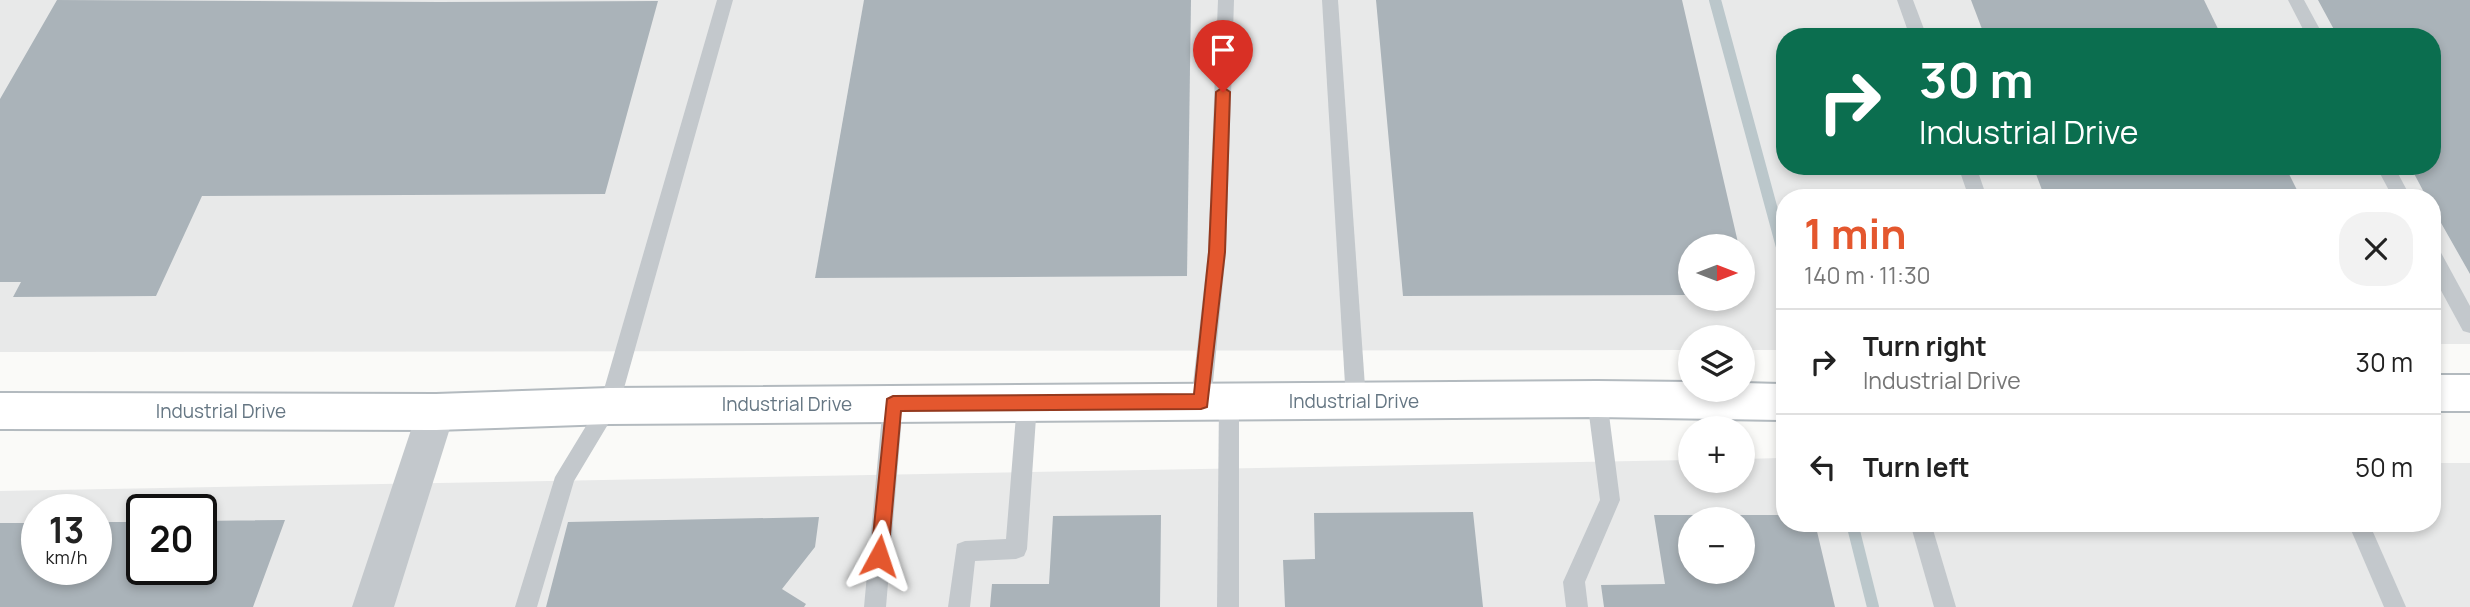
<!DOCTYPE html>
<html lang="en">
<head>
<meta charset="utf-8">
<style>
	:root { --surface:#fff; --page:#f2f2f2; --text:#222; --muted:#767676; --line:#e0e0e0; --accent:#e4572e }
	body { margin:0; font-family:Manrope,sans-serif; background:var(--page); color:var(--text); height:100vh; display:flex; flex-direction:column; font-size:26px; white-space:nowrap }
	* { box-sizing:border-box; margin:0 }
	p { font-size:23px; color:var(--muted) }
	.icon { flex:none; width:38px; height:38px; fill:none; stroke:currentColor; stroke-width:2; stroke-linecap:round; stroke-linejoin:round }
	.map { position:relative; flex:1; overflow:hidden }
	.details { position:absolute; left:1776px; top:189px; width:665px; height:343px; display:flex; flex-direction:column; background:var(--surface); border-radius:28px; box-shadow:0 4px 10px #0003 }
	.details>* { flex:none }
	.hud { position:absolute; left:1776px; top:28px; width:665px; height:147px; border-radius:28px; box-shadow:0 4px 10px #0003; background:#0b6e4f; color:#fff; overflow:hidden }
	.needle { width:46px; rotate:90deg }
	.buttons { position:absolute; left:1678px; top:234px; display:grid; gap:14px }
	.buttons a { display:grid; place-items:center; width:77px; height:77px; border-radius:50%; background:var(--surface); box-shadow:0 4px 10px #0003; font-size:35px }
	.speed { position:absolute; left:21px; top:494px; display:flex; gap:14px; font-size:35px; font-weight:700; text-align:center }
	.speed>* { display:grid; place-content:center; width:91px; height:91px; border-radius:50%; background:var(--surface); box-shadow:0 4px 10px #0003; line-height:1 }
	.speed small { font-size:18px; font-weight:400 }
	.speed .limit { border:4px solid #111; border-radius:10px; background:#fff; color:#111 }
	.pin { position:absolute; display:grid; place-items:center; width:60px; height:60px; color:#fff; margin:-72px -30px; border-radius:50% 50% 50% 0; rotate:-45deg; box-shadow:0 0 7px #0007 }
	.pin .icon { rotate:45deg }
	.me { position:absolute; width:77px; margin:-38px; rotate:5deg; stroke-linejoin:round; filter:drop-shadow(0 0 5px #0008) }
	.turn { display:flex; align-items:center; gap:24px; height:147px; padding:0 28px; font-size:32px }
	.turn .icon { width:91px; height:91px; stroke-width:2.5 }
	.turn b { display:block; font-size:49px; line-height:60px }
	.round { display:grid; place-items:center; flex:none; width:74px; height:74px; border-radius:28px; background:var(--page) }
	.head { display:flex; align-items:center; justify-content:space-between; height:119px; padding:0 28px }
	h1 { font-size:42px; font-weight:700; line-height:52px; color:var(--accent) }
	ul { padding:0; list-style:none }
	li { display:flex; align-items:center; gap:21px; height:105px; padding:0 28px; border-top:2px solid var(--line) }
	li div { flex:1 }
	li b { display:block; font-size:26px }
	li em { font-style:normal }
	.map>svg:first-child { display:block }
	.built { fill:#e8e9e9; fill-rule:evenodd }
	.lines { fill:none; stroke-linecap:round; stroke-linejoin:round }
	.stream { stroke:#bbc7cb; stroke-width:12 }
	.building { fill:#aab3b9; fill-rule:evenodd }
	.secondary-casing { stroke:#b3babf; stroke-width:4 }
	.lane { fill:#c3c8cc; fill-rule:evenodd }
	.street { fill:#c3c8cc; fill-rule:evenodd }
	.secondary { fill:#fff; fill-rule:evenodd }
	.route { fill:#e4572e; stroke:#94391e; stroke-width:2 }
	.labels { text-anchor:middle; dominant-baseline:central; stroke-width:7; stroke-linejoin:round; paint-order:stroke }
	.street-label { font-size:19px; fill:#657683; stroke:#fff }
</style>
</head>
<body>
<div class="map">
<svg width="2470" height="607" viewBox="0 0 2470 607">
	<rect width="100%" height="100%" fill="#fafaf8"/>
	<g class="built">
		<path d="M0,0H2470V344H2433L2432,198H1785V350H1743V338H1690V350L0,352ZM1785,37H2432V166H1785ZM1690,247H1743V299H1690Z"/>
		<path d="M1785,458V523H2432L2433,463H2470V607H0V491L1690,460V481H1743V459ZM37,509H96V569H37ZM142,509H201V569H142ZM1690,520H1743V572H1690Z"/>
	</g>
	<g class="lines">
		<g class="stream">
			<path d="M1715,0L1785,258"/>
			<path d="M1852,523L1873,607"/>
		</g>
	</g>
	<g class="building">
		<path d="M57,0L439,2L658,1L605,194L202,196L156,296L13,297L21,282H0V99Z"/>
		<path d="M864,0H1191L1187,276L815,278Z"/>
		<path d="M1376,0H1682L1739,247H1690V295L1403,296Z"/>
		<path d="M1971,0H2204L2222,37H1985Z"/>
		<path d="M2318,0H2470V274L2432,207V198H2427L2410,166H2432V37H2338Z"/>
		<path d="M2033,166H2285L2301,198H2045Z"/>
		<path d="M1473,512L1483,607H1285L1283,560L1315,559L1314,513Z"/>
		<path d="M1161,515L1160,607H990L992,584H1049L1053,516Z"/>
		<path d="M1654,515H1785V523H1815L1835,607H1604L1601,585L1665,584ZM1690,520H1743V572H1690Z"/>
		<path d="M819,517L815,547L782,589L806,604L804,607H546L568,522Z"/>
		<path d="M285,520L253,607H0V523H37V569H96V522H142V569H201V521Z"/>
	</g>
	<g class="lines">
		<defs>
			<g id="secondary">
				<rect x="2432" y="375" width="38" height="36"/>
				<path d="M1597,381L1690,382V390H1743V383L1785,384V420L1597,417L609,424L436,430L0,429V393L436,394L609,388Z"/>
			</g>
		</defs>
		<use href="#secondary" class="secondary-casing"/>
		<g class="lane">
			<path d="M717,0H733L619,406L574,481L537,607H515L555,477L600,403Z"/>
			<path d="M1218,0H1234L1226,252L1211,402L1208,408L1201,411L1194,408L1191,402L1208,252Z"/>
			<path d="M1322,0H1338L1366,401L1363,407L1356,410L1349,407L1346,401Z"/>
			<path d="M1897,0H1913L1927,37H1910Z"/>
			<path d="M2288,0H2304L2324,37H2307Z"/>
			<path d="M1958,166H1976L1987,198H1969Z"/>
			<path d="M2376,166H2394L2411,198H2393Z"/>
			<path d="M2432,247L2439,249L2470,306V333L2463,331L2432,274Z"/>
			<path d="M1597,390L1604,393L1607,399L1620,500L1585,582L1588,607H1566L1563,582L1600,500L1587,399L1590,393Z"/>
			<path d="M1229,393L1236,396L1239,402V607H1217L1219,402L1222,396Z"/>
			<path d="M1027,394L1034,397L1037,403L1027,549L1024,556L1016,559L975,561L970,607H948L957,544L965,541L1006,539L1017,403L1020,397Z"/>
			<path d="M893,395L900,398L903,404L886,607H864L883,404L886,398Z"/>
			<path d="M1910,523H1931L1956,607H1934Z"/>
			<path d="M2348,523H2369L2406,607H2384Z"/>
		</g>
		<path class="street" d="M436,395L450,400L455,412L394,607H352L417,412L422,400Z"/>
		<use href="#secondary" class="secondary"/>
	</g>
	<path class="route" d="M1223,87L1230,92L1225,252L1207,407L1201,409L901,411L888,556L886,562L879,565L873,562L871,556L887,399L893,396L1194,394L1209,252L1216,92Z"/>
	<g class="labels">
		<g class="street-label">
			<text x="1354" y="401">Industrial Drive</text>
			<text x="787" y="404">Industrial Drive</text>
			<text x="221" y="411">Industrial Drive</text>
		</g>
	</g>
</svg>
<div class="buttons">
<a><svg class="needle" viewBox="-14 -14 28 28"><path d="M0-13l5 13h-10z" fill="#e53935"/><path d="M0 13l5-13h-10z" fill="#767676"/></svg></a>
<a><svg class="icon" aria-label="layers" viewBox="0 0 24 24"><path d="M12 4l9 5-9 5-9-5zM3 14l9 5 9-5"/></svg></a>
<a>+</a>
<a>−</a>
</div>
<div class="speed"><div>13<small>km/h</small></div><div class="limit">20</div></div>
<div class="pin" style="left:1223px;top:92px;background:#d93025"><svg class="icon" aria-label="arrive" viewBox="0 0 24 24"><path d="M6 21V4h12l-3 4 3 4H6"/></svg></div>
<svg class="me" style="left:879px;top:556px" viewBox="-20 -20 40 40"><path d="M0-17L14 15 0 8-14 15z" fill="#e4572e" stroke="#fff" stroke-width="4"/></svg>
<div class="hud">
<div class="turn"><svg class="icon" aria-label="right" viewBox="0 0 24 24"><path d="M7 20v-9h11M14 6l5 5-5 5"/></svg><div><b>30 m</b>Industrial Drive</div></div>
</div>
<section class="details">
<div class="head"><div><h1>1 min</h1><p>140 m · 11:30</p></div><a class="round"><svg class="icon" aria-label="close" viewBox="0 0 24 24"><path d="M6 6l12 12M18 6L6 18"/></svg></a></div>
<ul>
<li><svg class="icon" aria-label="right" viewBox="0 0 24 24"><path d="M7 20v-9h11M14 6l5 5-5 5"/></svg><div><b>Turn right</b><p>Industrial Drive</p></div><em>30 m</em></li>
<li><svg class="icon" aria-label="left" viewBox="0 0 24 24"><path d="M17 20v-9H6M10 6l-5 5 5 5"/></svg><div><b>Turn left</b></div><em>50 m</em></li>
</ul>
</section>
</div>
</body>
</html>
